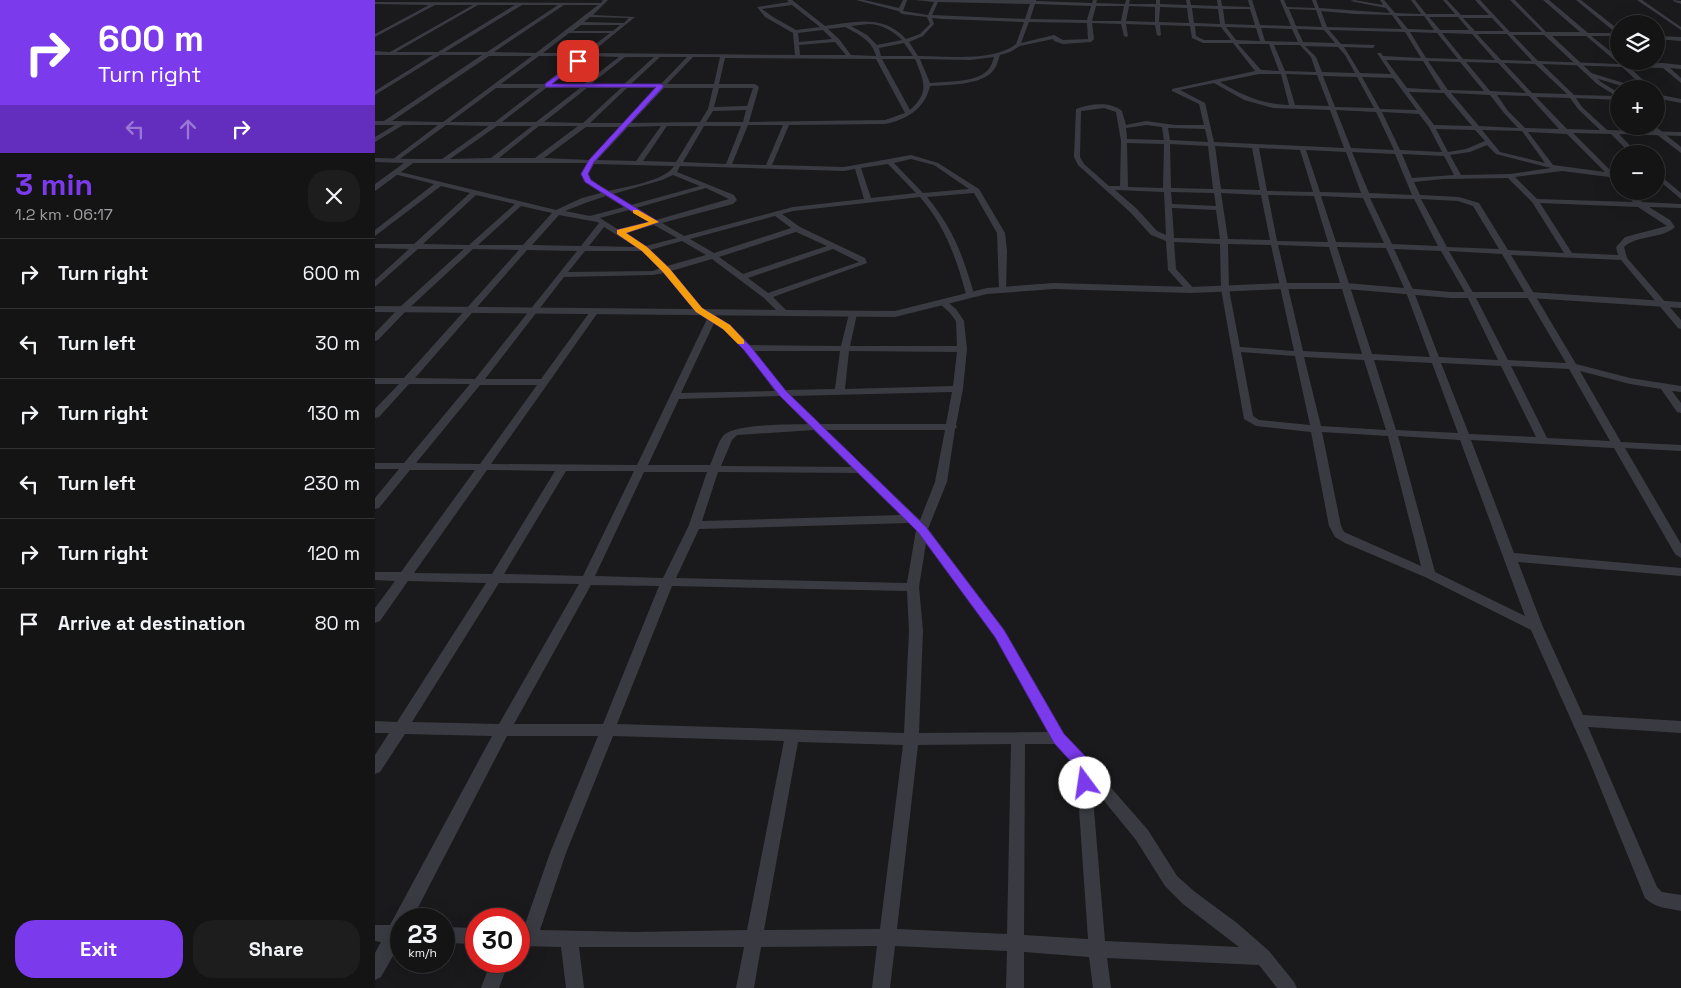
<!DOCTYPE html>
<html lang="en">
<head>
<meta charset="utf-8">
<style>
	:root { --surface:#141415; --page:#1d1d1e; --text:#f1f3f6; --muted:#9d9ea0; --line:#333334; --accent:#7c3aed }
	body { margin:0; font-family:"Space Grotesk",sans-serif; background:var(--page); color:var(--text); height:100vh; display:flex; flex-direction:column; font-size:19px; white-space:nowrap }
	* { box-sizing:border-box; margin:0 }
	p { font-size:16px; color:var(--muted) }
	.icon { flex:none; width:28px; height:28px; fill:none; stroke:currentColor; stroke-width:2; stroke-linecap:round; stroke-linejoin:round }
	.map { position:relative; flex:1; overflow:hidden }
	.panel { display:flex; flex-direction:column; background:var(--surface); width:375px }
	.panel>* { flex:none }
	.hud { background:#7c3aed; color:#fff; overflow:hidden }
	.fabs { position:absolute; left:1235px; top:15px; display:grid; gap:10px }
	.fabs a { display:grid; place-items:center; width:55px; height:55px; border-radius:50%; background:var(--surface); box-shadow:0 5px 20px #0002,0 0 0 1px var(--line); font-size:25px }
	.speed { position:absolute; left:15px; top:908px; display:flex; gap:10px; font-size:25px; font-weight:700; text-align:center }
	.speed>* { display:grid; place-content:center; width:65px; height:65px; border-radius:50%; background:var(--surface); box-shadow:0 5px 20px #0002,0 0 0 1px var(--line); line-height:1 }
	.speed small { font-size:12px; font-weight:400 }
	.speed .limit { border:8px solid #d22; background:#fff; color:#111 }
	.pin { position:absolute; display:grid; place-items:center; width:42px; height:42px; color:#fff; margin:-21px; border-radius:10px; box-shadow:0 2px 8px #0006 }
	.me { position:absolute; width:55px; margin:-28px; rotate:346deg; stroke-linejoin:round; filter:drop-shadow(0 0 4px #0008) }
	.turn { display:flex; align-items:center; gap:18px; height:105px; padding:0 15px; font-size:22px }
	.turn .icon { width:65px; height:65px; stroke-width:2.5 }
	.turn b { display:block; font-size:35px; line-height:42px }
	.lanes { display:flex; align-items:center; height:48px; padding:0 15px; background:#0003; justify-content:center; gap:25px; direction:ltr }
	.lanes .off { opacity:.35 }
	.round { display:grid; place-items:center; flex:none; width:52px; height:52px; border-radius:20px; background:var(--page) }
	.summary { display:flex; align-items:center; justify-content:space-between; height:85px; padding:0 15px }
	h1 { font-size:30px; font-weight:600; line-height:38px; color:var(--accent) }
	.button { display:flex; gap:10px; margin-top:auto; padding:10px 15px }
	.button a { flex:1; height:58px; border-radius:20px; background:var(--accent); color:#fff; font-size:20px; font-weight:600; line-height:58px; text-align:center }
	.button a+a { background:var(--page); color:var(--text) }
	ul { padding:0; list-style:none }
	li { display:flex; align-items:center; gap:15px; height:70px; padding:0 15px; border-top:1px solid var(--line) }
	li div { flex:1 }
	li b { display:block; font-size:19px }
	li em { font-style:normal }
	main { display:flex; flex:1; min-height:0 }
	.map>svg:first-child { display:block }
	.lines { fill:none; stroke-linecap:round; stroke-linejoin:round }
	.minor { fill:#3a3b42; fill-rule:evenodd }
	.tertiary { fill:#3a3b42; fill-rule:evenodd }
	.route { fill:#7c3aed; stroke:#51269a }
	.slow { fill:#f59e0b }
</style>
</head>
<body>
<main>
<section class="panel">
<div class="hud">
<div class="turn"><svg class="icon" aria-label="right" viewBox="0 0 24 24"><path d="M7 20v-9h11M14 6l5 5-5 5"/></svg><div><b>600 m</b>Turn right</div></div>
<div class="lanes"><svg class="icon off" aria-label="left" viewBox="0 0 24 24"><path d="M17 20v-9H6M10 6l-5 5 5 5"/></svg><svg class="icon off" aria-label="ahead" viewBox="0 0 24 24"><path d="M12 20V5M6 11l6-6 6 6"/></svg><svg class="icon" aria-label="right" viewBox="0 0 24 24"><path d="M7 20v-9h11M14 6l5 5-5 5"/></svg></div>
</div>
<div class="summary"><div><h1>3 min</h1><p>1.2 km · 06:17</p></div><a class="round"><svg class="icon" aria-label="close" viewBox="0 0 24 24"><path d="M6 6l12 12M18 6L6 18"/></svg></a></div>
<ul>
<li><svg class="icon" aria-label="right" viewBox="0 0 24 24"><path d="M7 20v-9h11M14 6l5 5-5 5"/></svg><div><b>Turn right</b></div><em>600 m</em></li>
<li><svg class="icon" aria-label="left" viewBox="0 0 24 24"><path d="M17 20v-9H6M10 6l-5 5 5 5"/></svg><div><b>Turn left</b></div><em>30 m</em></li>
<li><svg class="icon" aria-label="right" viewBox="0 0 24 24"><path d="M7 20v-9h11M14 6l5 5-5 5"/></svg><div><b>Turn right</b></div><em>130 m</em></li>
<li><svg class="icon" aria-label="left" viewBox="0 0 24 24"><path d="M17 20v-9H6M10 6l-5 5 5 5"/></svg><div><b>Turn left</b></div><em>230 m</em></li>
<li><svg class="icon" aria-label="right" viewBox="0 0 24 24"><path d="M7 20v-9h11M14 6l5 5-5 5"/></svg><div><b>Turn right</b></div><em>120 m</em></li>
<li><svg class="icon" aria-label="arrive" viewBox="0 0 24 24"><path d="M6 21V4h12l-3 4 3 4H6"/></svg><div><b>Arrive at destination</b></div><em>80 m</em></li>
</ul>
<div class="button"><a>Exit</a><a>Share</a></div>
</section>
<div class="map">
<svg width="1306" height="988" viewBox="0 0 1306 988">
	<rect width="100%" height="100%" fill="#1a1a1c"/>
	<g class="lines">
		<g class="minor">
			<path d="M228,0H233L218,15L260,17L216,53L420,55L418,33L390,17L382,7L414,2L412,0H417L450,26C480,22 508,14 531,39L545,34L555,24L552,17L527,14L523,11L481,0H489L524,8L528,0H532L528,11L553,15L559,2L540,0H661V1L717,3L718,0H722L721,3L750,4L751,0H755L754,4H781V0H785V4L812,5L811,0H815L816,5L843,6L842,0H846L847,6L875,7L873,0H877L885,25L916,26L905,0H909L912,7L940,8L937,0H941L944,8L1015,13L1011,8L975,1L979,0L1008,5L1005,0H1009L1020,13L1046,14L1036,0H1040L1051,14H1080L1068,0H1072L1086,15H1114L1100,0H1105L1135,32H1167L1135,0H1140L1173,34L1171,35H1138L1163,61L1244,64L1209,34L1211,33H1241L1201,0H1206L1244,30V36H1216L1244,58V61L1250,64L1288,63L1306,65V69L1295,68L1306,78V83L1288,68L1254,67L1278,89H1271L1247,67L1167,64L1199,95L1244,96V100L1201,98L1207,107L1232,130L1306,132V136L1244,134L1263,154H1256L1236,134L1198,133L1244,179V185L1234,177L1187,171L1140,177L1162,199L1258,202L1248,191H1255L1267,202L1306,204V208L1274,207L1295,220L1300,227C1286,240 1263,234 1249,247L1252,258L1306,320V329L1303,328L1246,260L1136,255L1201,364L1255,378L1306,386V392L1297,391L1306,403V413L1302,412L1286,389L1255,384L1205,371L1246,442L1306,445V451L1250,448L1306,544V558L1300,554L1239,448L1096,440L1139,553L1306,568V576L1143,562L1168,627L1208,715L1306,721V733L1213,727L1282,887L1287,892L1306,895V911C1292,908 1280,908 1270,898L1214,760L1156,630L1050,577L970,543L960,537L954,526L936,432L881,426L869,419L846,289L845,244L799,242L801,269L820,290L816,293L813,292L793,270L791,241L776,235L755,212L703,165L699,157L701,109C716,104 734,101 747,111L751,125L771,121L800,125H829L824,104L797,91V89L880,71L858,43H828L817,38L815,26L785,25L786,35L784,36L782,35L780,25L751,24L753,36L751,37L749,36L746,24L717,23L719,39L716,42L688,44L679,41L678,39L645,46L635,52L625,55C623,61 621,69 616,73C603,85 572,85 555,86C550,109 531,120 510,124L414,125L397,165L469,167L536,155L563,163L604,189L630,233L632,251L631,291L628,292L624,289L622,233L599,193L552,197C578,228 588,256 599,294L598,296H592L591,294C581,257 570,226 545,197L418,211L407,214L425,227L490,258L492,263L398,297L412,311V315H406L389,298L337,259L296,271L327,308L355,325L375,345L466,346L474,314L478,311L482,314L475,346H582L581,321L575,313L563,302L564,300H570L581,309L589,321L592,349L588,389L581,425L582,427L580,429L572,482L553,529L630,631L689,734L773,830L802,876L820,892L862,923L894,951L919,982L922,988H902L884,965L732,958L736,988H718L714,957L649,952V988H631L632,951L520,946L515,988H497L502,946L386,947L379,988H361L369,947H204L209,988H191L186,947L144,946V930H148L175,853L223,736H132L37,919H26V942L6,977L0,980V953L6,942L0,941V925H15L117,736L30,734L5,772L0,774V755L14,733H0V721L22,722L111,583L33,581L5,621L0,623V608L20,581L0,580V572H26L100,470H35L4,508L0,509V498L24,469H0V463H29L95,384H34L4,417L0,418V409L24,384H0V378H29L144,250L98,249L31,311L3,340L0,341V333L25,307L89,249H43L0,287V280L34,249L0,248V244H39L95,193L66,186L0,236V230L59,184L19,174L18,173L21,171L181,210L207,198L226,193L211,182L207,174L212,163H37L34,161L37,159H67L114,126L71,125L22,161H18V159L63,125H28L0,142V137L20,125H0V121H9L107,55H65L0,95V91L58,55H0V51L15,52L98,5H60L0,37V34L54,5L0,4V2L226,3ZM563,2L655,4L650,19L557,15ZM660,4L716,6L712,20L655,19ZM103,5H140L63,52H21ZM147,5H183L112,52H70ZM189,5H223L161,53L119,52ZM417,5L445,27L421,30L398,17L387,9ZM721,6H749L746,21H717ZM754,6L780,7V22L751,21ZM785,7L812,8L814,23L784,22ZM817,8L843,9L845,24L819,23ZM848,9H875L880,25L850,24ZM914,9L941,10L947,27L921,26ZM946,11L980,14L1017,15L1027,29L952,27ZM1022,16H1049L1059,30L1033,29ZM215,17L254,18L249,23L209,22ZM1054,17H1083L1094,30H1065ZM557,18L568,19L649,22L641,44C619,62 570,56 543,56L534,42L548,36L559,24ZM1088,18H1117L1129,31H1100ZM654,22L712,23L713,39L688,40L679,35L646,43ZM493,24C507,24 518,31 527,40L502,45L492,35L476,26ZM206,25H245L238,31H198ZM820,26L846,27L856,40H829L821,36ZM470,27C483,34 497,40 501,56L476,55L464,39L453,29ZM851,27L881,28L885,41L861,40ZM886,28L917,29L923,42L890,41ZM922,29L949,30L960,43L928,42ZM448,30L457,39L424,42L423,33ZM954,30L1030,32L1046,58L1008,56L1006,53H1002L1016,74L985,73L969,47L998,48L1000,45L966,44ZM1035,32L1062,33L1083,59L1051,58ZM194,33H235L209,53H168ZM1067,33L1097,34L1120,60L1088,59ZM1102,34H1132L1157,61L1126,60ZM460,42L471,55H425L424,45ZM529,43L538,56H506L504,48ZM863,44H894L904,71L886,70ZM899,45H925L936,57L941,72L910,71ZM930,46L963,47L970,55L980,73L947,72L941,57ZM114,56H157L68,122L17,121ZM164,56H205L169,84H126ZM212,56L244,57L209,84H176ZM250,57H279L249,84H216ZM285,57H312L286,84H256ZM318,57H345L339,84H292ZM619,57C618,61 616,67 612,71C599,83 572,81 555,83L545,59L595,60ZM350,58L501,59L530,113L510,120L374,122L384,87L380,84H344ZM507,59H540C549,81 555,92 535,110ZM1011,60L1048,61L1066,90L1032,88ZM1053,61L1085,62L1109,91L1073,90ZM1091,62L1123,63L1151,93L1115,91ZM1129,63L1160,64L1192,94L1157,93ZM884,74H906L914,105C886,104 869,96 845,82ZM911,74L942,75L954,106L920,105ZM948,76L982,77L999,108L960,107ZM987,77L1018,78L1042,110L1005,109ZM839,83L869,100L898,108L955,110L969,148L839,142L830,103L805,90ZM121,88H164L120,122H75ZM171,88H205L161,122H127ZM212,88H246L208,123L169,122ZM252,88H283L249,123H215ZM289,88H338L333,109L325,122L256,123ZM344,88H378L372,106L339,107ZM1034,92L1069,93L1097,126L1059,125ZM1076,93L1115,95L1129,113L1143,128L1104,126ZM1122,95L1154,96L1184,129L1150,128L1133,111ZM1161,97L1195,98L1203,109L1225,130L1192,129ZM729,108L741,112L746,141L745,186H734L709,164L705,157L706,111ZM371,110L368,122H331L338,111ZM961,110L1001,112L1019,150L976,148ZM1007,112L1044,114L1054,127L1067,152L1025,150ZM373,125H408L391,165L357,164ZM771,125L787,127L789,140L752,139L751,128ZM122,126H157L116,158L75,159ZM164,126H203L160,158H124ZM286,126L261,161L222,160L253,127ZM292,126H323L301,162L268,161ZM329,126H366L351,164L308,162ZM211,127H246L215,160L169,158ZM793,128L830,129L833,142L795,140ZM1061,129L1100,130L1110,141L1091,149L1073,152ZM1107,130L1147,131L1170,163L1125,152ZM1153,132L1192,134L1230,172L1178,165ZM752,143L789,144L788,188L753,187ZM795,144L833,146L838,189L796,188ZM1112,145L1121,154L1176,168L1135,174L1086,175L1075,155L1095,152ZM840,146L877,148L885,190L846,189ZM884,148L925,150L938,192L892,191ZM931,150L971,152L986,193L945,192ZM977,152L1020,154L1037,195L994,193ZM1027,154L1069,156L1079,175L1037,178ZM536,159L559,165L594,189L548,193L519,163ZM219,164L299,166C290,181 250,187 233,191L216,180L213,174ZM513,164L541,193L496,198L486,168ZM305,166L469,171L480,169L489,199L418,207L309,236L287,223L358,204L362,200L359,195L302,172ZM298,175L325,186L256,205L238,194L287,180ZM1133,178L1157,202L1189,253L1133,250L1104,203L1084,197L1045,195L1039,182L1068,179ZM331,188L354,199L281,220L261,208ZM740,190L789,192L791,235L782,231L761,208ZM796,192L839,193L841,206L797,204ZM846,193L886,195L895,240L853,239ZM101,195L140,204L94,245L48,244ZM893,195L939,196L953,242L902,241ZM231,196L249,207L215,216L190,211L213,202ZM946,196L988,198L1009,243L961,242ZM995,198L1039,199L1063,246L1017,244ZM1046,199L1083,201L1098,206L1124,249L1072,247ZM1165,203L1263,207L1292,226L1250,237L1241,247L1243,255L1197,253ZM146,206L177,213L148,245H103ZM797,208L841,210L845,239L799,238ZM254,210L274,222L244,230L225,218ZM184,215L222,222L224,223L206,246L157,245ZM400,216L416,228L339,253L315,239ZM279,225L302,238L271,246L250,233ZM229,227L261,247L214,246ZM421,232L452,246L368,274L344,257ZM307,241L331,255L292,266L275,250ZM853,244L896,245L919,351L865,347L854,289ZM903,245L954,247L987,354L928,351ZM962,247L1011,248L1031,292L1055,357L997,354ZM458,249L484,262L393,293L373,278ZM1019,249L1066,251L1092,296L1123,360L1064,357L1039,292ZM152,250L202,251L100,379L40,378ZM210,251H268L285,268L278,271L193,272ZM1074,251L1127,254L1191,363L1133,360L1100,296ZM289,273L321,312L332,319L262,465L116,464L224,311L223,309H217L166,379H110L189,277L278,275ZM339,323C365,339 382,367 400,391L306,393ZM379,351H465L460,389L410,390ZM474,351L582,352L578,386L470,389ZM866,352L920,356L935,425L884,420L878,416ZM929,357L989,360L1011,430L946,426ZM999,360L1057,363L1083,433L1021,430ZM1066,363L1126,366L1161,437L1094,434ZM1136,366L1194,369L1235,441L1172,438ZM105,385H162L105,464L41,463ZM577,392L571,424H445L416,396ZM405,396L433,424C415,425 359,423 348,436C342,444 339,457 335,465H273L304,399ZM439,430L476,467L346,466L357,440L362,435ZM451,430H570L560,482L545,520ZM947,432L1013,436L1046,566L969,532L966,526ZM1023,436L1085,440L1150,616L1060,572ZM112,470L180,471L117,574L39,573ZM191,471H259L208,576L129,574ZM269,472H332L314,525L288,578L220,576ZM343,472L483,473L526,515L327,521ZM534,523L541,530L532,583L301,578L324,529ZM551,543L620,637L673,732L544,733L548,631L544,587ZM124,583L204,584L124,724L37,722ZM216,585L284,586L228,724H139ZM297,586L532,591L534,631L529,733L242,724ZM238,736L409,741L372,930L260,932L165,930L191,853ZM423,742L528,745L505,929L389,930ZM636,744L632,934L522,929L543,745ZM650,744H680L701,766L713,939L649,935ZM717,786L761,840L790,886L808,904L864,947L730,941Z"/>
			<path d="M1262,0H1267L1306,27V30Z"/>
			<path d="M1298,0L1306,1V4L1298,1Z"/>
			<path d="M1281,36L1306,37V41L1281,39Z"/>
			<path d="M1216,73L1265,88L1266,89H1256L1214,76Z"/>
			<path d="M1281,94L1306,99V103L1281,98Z"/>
			<path d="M1281,172L1306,193V199L1281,178Z"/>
			<path d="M69,927L101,928V944L69,943Z"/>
			<path d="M116,961H134L124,988H106Z"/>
		</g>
		<g class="tertiary">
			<path d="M1168,0H1174L1213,33L1211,36H1177L1226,82L1244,93V98L1222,84L1169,35L1171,32H1205Z"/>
			<path d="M1271,126H1280L1306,147V153Z"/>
			<path d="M0,158L37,159L41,161L0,191V184L29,163L0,162Z"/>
			<path d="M679,283L816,287L909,283H971L1076,292H1155L1306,302V308L1155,298H1076L971,289H909L816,293L679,289L612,294L520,317L0,312V306L520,311L612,288Z"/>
		</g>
	</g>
	<path class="route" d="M203,60L205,62L177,84H286L289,86L219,162L213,174L216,180L225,186L284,222L251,233L272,247L294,268L327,308L355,325L376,347L411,391L551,527L629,630L689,734L714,760L717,783L715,787L710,789L704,787L701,767L679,743L620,637L543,532L404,395L369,350L348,329L321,312L288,272L267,251L242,234V230L274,222L210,182L206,174L214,160L281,87H170V84Z"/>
	<path class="slow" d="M258,210H263L284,222L251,233L272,247L294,268L327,308L355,325L369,340V344H363L348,329L321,312L288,272L267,251L242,234V230L274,222L258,213Z"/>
</svg>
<div class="fabs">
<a><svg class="icon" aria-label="layers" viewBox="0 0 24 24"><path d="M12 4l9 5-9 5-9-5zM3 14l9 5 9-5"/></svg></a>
<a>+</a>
<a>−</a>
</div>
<div class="speed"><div>23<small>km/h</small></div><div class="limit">30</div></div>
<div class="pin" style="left:203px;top:61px;background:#d93025"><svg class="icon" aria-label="arrive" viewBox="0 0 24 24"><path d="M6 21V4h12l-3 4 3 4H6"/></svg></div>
<svg class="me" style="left:710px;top:783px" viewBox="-20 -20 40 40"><circle r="19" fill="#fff"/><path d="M0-13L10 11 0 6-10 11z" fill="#7c3aed"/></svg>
</div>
</main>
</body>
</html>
